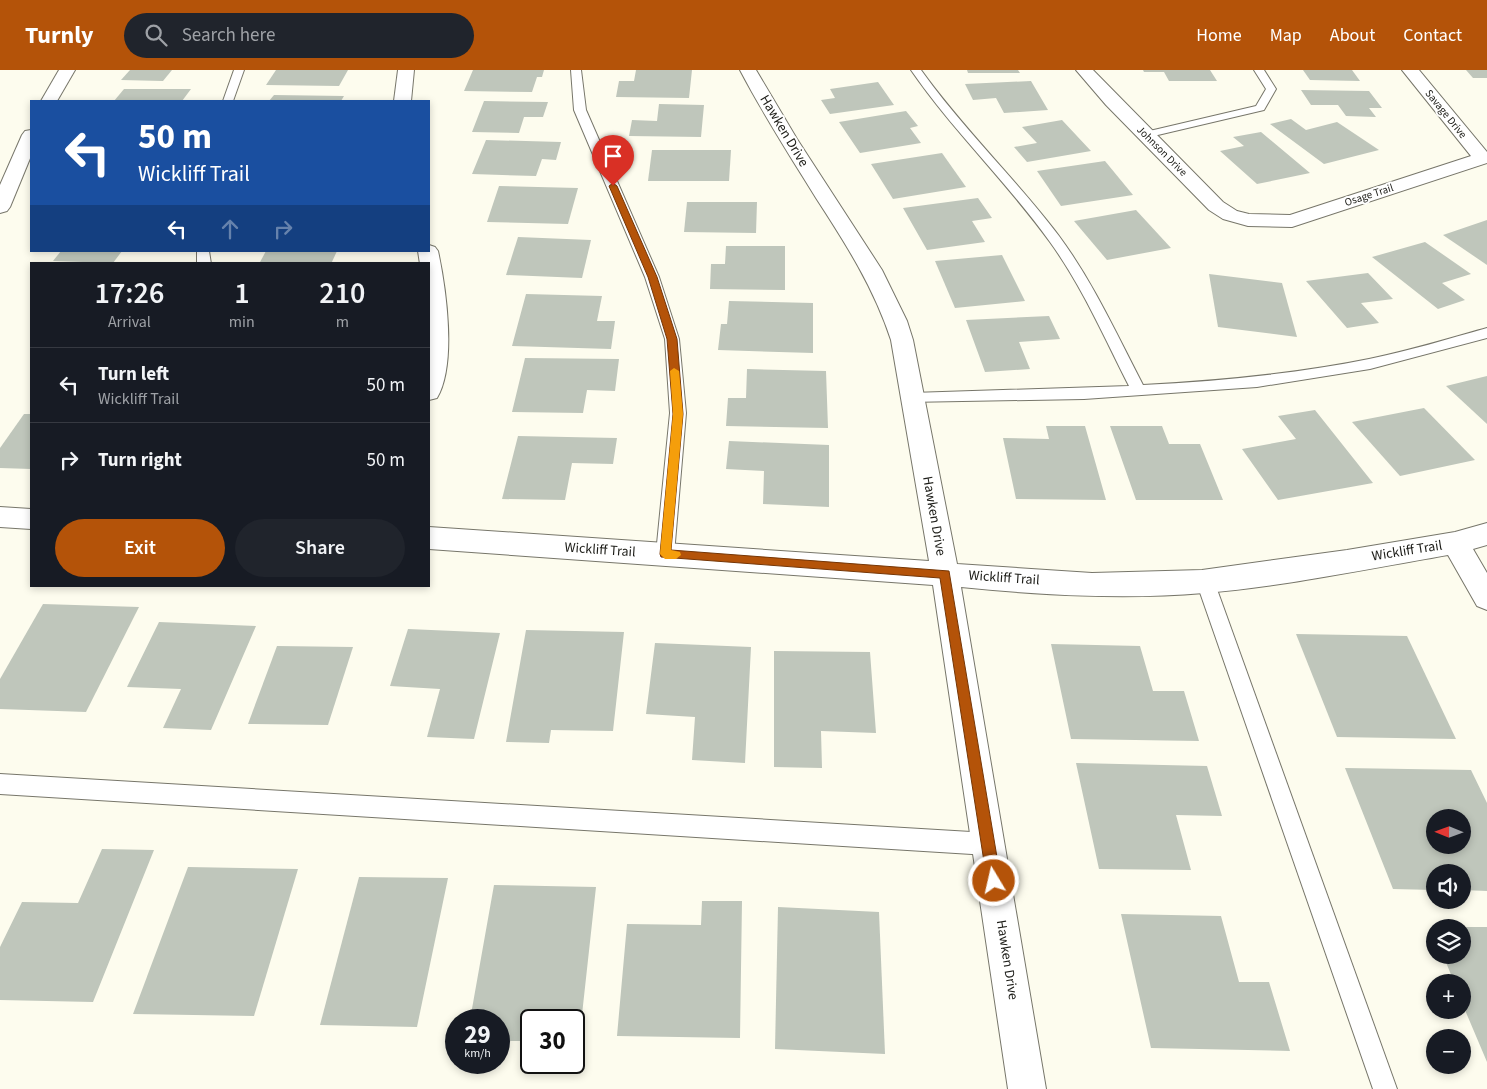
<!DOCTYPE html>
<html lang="en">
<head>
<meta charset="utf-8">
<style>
	:root { --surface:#171b24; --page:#20242c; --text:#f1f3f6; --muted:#9ea1a6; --line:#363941; --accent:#b45309 }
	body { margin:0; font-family:"Source Sans 3",sans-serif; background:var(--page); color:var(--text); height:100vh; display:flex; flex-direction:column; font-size:19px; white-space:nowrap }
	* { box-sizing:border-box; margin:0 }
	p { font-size:16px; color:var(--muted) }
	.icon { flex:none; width:28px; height:28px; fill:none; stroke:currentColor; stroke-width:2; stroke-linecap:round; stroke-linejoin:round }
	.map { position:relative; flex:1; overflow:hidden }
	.side { position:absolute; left:30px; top:192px; width:400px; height:325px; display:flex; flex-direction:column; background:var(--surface); border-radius:0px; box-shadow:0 2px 8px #0003 }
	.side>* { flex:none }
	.hud { position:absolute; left:30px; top:30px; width:400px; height:152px; border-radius:0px; box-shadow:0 2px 8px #0003; background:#1a4fa0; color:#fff; overflow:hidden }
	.needle { width:32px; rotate:271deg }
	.tools { position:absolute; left:1426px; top:739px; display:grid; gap:10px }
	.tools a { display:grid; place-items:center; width:45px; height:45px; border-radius:50%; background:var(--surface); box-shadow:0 2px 8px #0003; font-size:25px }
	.speed { position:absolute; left:445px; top:939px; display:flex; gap:10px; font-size:25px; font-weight:700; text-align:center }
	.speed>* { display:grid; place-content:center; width:65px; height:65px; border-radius:50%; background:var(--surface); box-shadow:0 2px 8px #0003; line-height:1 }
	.speed small { font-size:12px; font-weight:400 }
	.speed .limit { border:2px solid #111; border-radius:8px; background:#fff; color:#111 }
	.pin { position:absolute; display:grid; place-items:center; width:42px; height:42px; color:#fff; margin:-51px -21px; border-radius:50% 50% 50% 0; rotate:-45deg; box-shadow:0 0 5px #0007 }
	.pin .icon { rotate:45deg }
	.me { position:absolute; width:55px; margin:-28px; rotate:351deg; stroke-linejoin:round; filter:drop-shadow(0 0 4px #0008) }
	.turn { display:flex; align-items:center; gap:18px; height:105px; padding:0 25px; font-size:22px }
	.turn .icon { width:65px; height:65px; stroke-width:2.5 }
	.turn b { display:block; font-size:35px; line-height:42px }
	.lanes { display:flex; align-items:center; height:48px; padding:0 25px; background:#0003; justify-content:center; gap:25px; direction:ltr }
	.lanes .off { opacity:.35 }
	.eta { display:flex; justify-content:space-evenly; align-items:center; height:85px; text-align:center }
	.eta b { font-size:30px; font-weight:600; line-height:35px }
	.button { display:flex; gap:10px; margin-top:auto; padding:10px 25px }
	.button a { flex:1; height:58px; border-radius:30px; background:var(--accent); color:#fff; font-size:20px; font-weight:600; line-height:58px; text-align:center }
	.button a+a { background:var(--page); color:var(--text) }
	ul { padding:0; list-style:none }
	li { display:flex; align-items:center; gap:15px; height:75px; padding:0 25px; border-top:1px solid var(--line) }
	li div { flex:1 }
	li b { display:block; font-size:19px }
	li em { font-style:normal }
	header { display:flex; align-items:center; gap:30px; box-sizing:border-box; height:70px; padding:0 25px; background:var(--accent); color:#fff }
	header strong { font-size:24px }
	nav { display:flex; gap:28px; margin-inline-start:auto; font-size:18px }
	.search { width:350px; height:45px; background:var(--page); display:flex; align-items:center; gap:12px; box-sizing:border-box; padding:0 18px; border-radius:28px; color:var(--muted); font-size:19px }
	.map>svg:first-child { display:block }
	.building { fill:#bfc6bb; fill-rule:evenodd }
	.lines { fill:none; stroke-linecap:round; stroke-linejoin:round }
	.lane-casing { stroke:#77766a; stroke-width:2 }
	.street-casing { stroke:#77766a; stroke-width:2 }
	.lane { fill:#fff; fill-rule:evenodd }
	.street { fill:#fff; fill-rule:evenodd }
	.route { fill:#b45309; stroke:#753606 }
	.slow { fill:#f59e0b }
	.labels { text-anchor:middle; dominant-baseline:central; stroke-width:4; stroke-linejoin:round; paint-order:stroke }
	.far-street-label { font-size:11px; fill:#1c1c17; stroke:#fff }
	.street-label { font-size:14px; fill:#1c1c17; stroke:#fff }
</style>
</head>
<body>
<header>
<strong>Turnly</strong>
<div class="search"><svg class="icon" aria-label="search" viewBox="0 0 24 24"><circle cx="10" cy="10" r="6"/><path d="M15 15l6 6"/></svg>Search here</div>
<nav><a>Home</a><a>Map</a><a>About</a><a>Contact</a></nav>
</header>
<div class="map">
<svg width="1487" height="1019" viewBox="0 0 1487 1019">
	<rect width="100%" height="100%" fill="#fdfcee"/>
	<g class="building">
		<path d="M130,0H172L163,11L121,10Z"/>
		<path d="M276,0H348L339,16L266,15Z"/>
		<path d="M473,0H544L542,7H537L532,22L464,21Z"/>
		<path d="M636,0H692L689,28L616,27L619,11H634Z"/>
		<path d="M967,0H1018L1020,3H968Z"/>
		<path d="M1143,0H1210L1217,11H1169L1164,2H1144Z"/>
		<path d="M1303,0H1352L1360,11L1310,10Z"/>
		<path d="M1466,0H1487V8H1473Z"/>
		<path d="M1031,11L1048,40L1004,43L996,28L973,30L965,14Z"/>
		<path d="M878,12L894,35L830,44L821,30L835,28L830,19Z"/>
		<path d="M124,19H191L182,31H114Z"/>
		<path d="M1301,20L1369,21L1382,38H1369L1376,47L1346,46L1338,35H1311Z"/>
		<path d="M274,25L344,26L341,31H269Z"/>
		<path d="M484,31L548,32L543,47H524L519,63L472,62Z"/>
		<path d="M659,34L704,35L701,67L629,66L632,50L657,51Z"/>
		<path d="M906,41L918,56L910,58L921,73L860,83L839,52Z"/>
		<path d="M1291,49L1306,60L1337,52L1379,80L1324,94L1270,54Z"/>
		<path d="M1062,50L1091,81L1027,92L1014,77L1037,73L1022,57Z"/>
		<path d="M1261,62L1310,103L1257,114L1220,81L1244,76L1233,67Z"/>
		<path d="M486,70L561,72L556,90L542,89L536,106L472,104Z"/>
		<path d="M652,80H731L729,111H648Z"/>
		<path d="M942,83L966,117L893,129L871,94Z"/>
		<path d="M1105,91L1133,125L1061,136L1037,101Z"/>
		<path d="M499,116L578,118L568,154L487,152Z"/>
		<path d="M978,128L992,148L972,151L985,172L927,180L903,138Z"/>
		<path d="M687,132H757L756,163L684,162Z"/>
		<path d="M1136,140L1171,178L1107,190L1074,151Z"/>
		<path d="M1487,150V195L1443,165Z"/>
		<path d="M518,167L591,170L582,208L506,205Z"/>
		<path d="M1425,172L1471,204L1442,213L1465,230L1438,239L1372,187Z"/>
		<path d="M726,176H785V220L710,219L711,194H725Z"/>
		<path d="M61,181H122L113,193L53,191Z"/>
		<path d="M266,181H337L331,194H259Z"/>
		<path d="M1002,185L1025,231L955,238L935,191Z"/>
		<path d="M1368,203L1393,229L1361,233L1379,253L1347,258L1306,211Z"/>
		<path d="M1209,204L1282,213L1297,267L1218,257Z"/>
		<path d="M526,224L602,226L597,251H615L611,279L512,276Z"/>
		<path d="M729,231L813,233V283L718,280L721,254H727Z"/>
		<path d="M1049,246L1060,269L1019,272L1030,299L985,302L966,250Z"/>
		<path d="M525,288L619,289L615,321L587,320L583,343L512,342Z"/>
		<path d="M747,299L826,301L828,358L726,356L728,328H746Z"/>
		<path d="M1487,306V354L1446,316Z"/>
		<path d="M1424,338L1475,390L1400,406L1352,352Z"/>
		<path d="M1315,340L1373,413L1278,430L1242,379L1296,369L1278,346Z"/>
		<path d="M24,344H31V399L0,398V378Z"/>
		<path d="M1046,356H1085L1106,430L1016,429L1003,368L1049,369Z"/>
		<path d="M1110,356H1162L1169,374H1200L1223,430H1136Z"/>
		<path d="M518,366L617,368L613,394L572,393L565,430L502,429Z"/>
		<path d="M729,371L829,375V437L763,434L764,401L726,399Z"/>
		<path d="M43,534L139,537L86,642L0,639V609Z"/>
		<path d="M159,552L256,556L211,660L163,658L181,619L127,617Z"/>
		<path d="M408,559L500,563L474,669L427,667L440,619L390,616Z"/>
		<path d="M526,560L624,562L613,661L551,660L549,673L506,672Z"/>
		<path d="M1296,564L1407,566L1456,669L1337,667Z"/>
		<path d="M655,573L751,577L745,693L692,690L695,647L646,644Z"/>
		<path d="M1051,574L1140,576L1153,621H1184L1199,671L1071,669Z"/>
		<path d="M277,576L353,577L328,655L248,654Z"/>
		<path d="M774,581L870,582L876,663L821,661L822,698L774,697Z"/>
		<path d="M1076,693L1207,696L1222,746L1176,745L1191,800L1099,799Z"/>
		<path d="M1345,698L1471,700L1487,733V821L1462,820V802H1435V820L1393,819ZM1435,748H1462V775H1435Z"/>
		<path d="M102,779L154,780L93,932L0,930V877L22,832L78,833Z"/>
		<path d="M188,797L298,799L254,946L133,944Z"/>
		<path d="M359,807L448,808L417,957L320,955Z"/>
		<path d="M494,815L596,817L579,972H574V950H531V971H499V950H470Z"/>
		<path d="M702,831H742L740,968L617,966L627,854L701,855Z"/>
		<path d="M778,837L879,842L885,984L775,979Z"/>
		<path d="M1121,844L1221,846L1239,912H1269L1290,981L1151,978Z"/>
		<path d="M1462,857H1487V992L1462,933V912H1454L1443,885H1462Z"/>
	</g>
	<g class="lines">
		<defs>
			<g id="lane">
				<path d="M234,0H244L233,31H223Z"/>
				<path d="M571,0H581L586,40L659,207L679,269L686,343L674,484L671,489L665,491L659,489L656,484L670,343L665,269L645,207L574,40Z"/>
				<path d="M911,0H921C963,59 1016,109 1059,166C1093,212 1117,265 1143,315C1219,311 1295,304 1369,289C1409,281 1448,269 1487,258V268L1370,299L1257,317L1084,329L907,332L905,328L907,324L912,323L1129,316C1104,267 1082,216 1050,172C1007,112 953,61 911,0Z"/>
				<path d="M1254,0H1264L1276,19L1264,40L1145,68L1139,65L1141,63L1256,36L1266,19Z"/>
				<path d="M197,181H209L211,194H197Z"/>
				<path d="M1205,504L1211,506L1214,511L1397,1019H1373L1196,511L1199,506Z"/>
				<path d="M0,704L988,763L995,767L999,774L995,781L988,785L0,724Z"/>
			</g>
			<g id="street">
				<path d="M59,0H75L57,31H41Z"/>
				<path d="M398,0H414L411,31H394Z"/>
				<path d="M740,0H756L797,69L882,200L907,251L913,270L957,494L1092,503L1202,500L1347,480L1455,462L1487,453V475L1473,479L1487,503V540L1477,536L1448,485C1367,499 1286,516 1204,523C1123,530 1041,525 961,517L1046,1019H1008L933,515L429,479V457L929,491L891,270C874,218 846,174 816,128C790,86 763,44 740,0Z"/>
				<path d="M1076,0H1093L1223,132L1237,141L1249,144L1290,145L1471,86L1402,0H1419L1487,82V93L1292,157L1248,156L1223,149L1209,140L1106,35Z"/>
				<path d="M31,60V86L10,137L7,141L0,143V115L22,65L25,61Z"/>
				<path d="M429,175L435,177L438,181C446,218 457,294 437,328L429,330V194H420L418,181H429Z"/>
				<path d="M0,437L31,439V459L0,457Z"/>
			</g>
		</defs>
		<use href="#lane" class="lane-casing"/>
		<use href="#street" class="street-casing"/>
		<use href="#lane" class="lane"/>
		<use href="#street" class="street"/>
	</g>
	<path class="route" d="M613,113L617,116L657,207L677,269L683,344L671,480L949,501L1001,811L999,816L994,818L989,816L987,811L940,508L661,487L660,484L673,344L667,269L648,207L609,116Z"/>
	<path class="slow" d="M674,298L679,301L683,344L671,480L680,482L681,485L676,489H665L660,484L673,344L670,301Z"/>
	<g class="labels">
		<g class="far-street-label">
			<text transform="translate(1446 44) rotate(51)">Savage Drive</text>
			<text transform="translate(1162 81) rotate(45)">Johnson Drive</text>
			<text transform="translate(1369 125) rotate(-18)">Osage Trail</text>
		</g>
		<g class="street-label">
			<text transform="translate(784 61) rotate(59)">Hawken Drive</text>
			<text transform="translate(934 446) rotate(80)">Hawken Drive</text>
			<text transform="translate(600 480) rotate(4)">Wickliff Trail</text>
			<text transform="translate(1407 481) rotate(-9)">Wickliff Trail</text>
			<text transform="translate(1004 508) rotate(4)">Wickliff Trail</text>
			<text transform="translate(1007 890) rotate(81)">Hawken Drive</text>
		</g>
	</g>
</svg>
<div class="tools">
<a><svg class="needle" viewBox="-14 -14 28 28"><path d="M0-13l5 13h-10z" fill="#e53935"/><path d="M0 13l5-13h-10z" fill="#9ea1a6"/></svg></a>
<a><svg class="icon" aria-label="sound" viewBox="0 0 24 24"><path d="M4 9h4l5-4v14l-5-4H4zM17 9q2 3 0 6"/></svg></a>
<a><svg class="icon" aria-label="layers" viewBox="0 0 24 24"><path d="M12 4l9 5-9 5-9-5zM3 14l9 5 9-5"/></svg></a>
<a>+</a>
<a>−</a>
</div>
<div class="speed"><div>29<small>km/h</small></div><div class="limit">30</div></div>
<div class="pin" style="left:613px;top:116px;background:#d93025"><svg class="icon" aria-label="arrive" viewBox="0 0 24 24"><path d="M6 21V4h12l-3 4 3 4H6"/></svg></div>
<svg class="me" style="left:994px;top:811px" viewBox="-20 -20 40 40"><circle r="17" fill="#b45309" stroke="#fff" stroke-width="3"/><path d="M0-11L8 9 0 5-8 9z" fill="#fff"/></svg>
<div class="hud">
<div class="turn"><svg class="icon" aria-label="left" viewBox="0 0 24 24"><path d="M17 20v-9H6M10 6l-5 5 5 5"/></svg><div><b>50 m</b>Wickliff Trail</div></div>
<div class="lanes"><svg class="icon" aria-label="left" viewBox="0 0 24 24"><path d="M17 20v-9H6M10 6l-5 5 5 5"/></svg><svg class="icon off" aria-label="ahead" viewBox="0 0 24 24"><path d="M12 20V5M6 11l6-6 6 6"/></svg><svg class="icon off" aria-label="right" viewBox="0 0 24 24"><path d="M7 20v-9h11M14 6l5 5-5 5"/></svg></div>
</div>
<section class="side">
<div class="eta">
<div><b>17:26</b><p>Arrival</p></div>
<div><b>1</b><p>min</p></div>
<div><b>210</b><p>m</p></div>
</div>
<ul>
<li><svg class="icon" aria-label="left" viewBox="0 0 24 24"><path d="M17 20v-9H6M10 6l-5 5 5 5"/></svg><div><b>Turn left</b><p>Wickliff Trail</p></div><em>50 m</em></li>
<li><svg class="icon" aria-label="right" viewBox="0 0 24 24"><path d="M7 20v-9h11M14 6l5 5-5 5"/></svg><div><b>Turn right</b></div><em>50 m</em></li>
</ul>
<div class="button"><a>Exit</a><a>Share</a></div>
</section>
</div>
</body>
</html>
